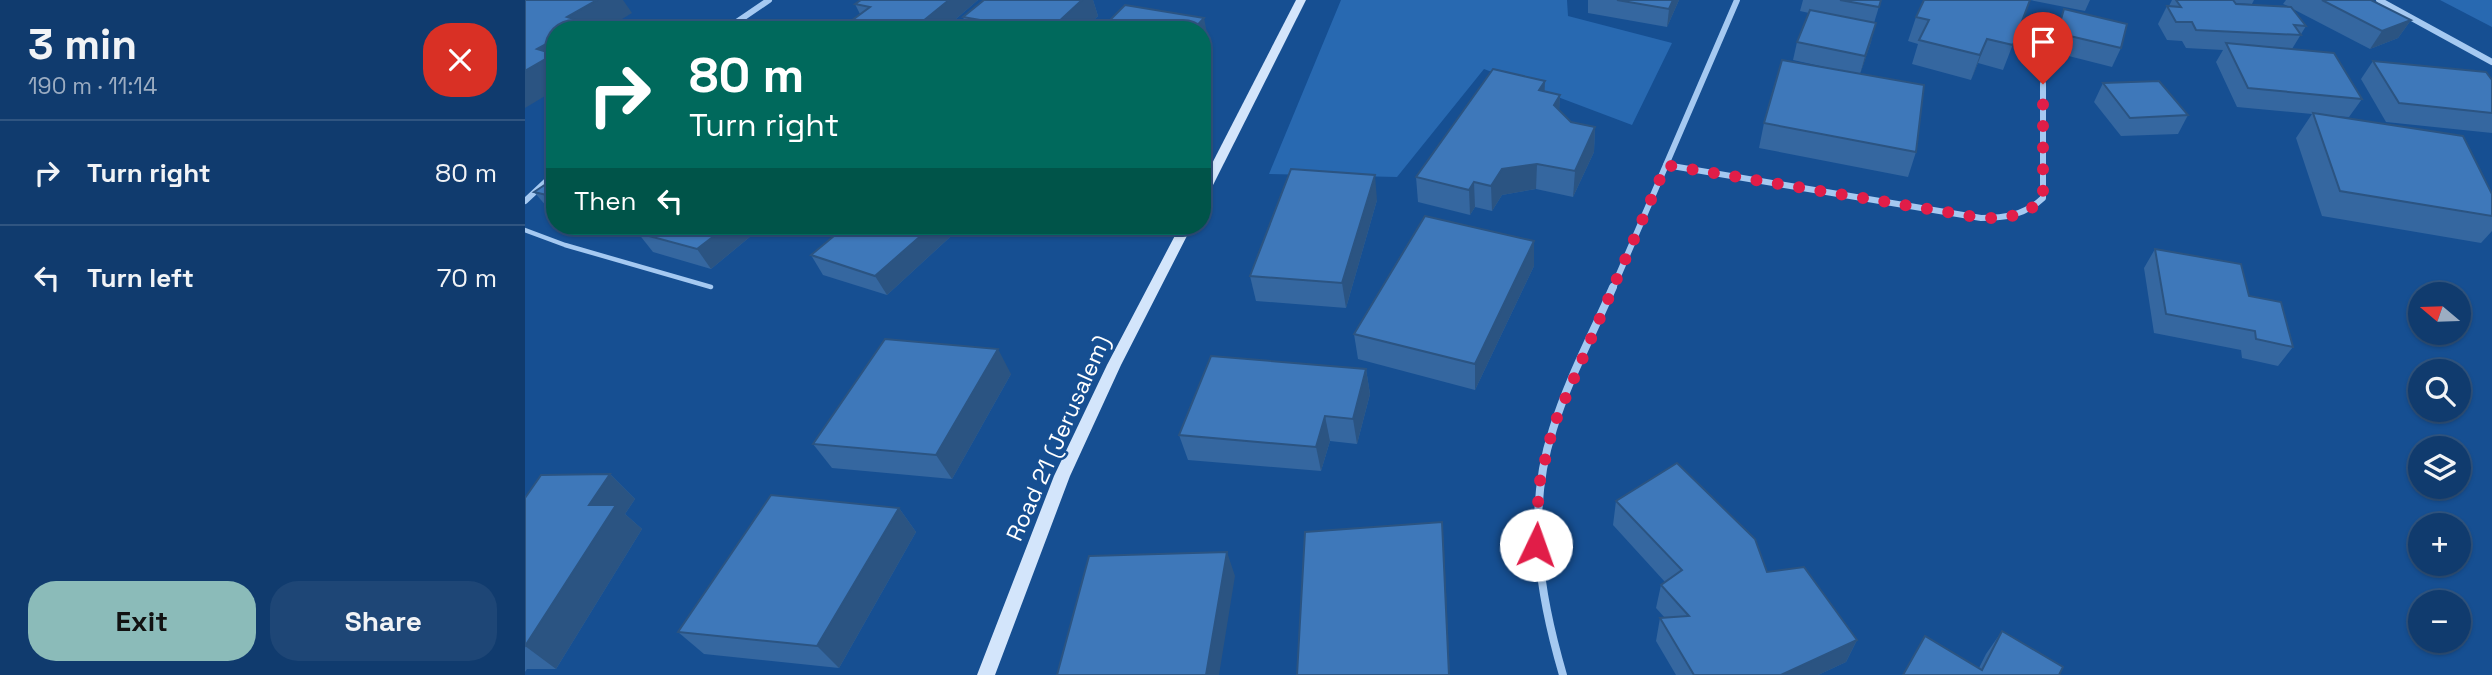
<!DOCTYPE html>
<html lang="en">
<head>
<meta charset="utf-8">
<style>
	:root { --surface:#103b6e; --page:#1e4676; --text:#f1f3f6; --muted:#9cadc2; --line:#305581; --accent:#8bbbb9 }
	body { margin:0; font-family:"Space Grotesk",sans-serif; background:var(--page); color:var(--text); height:100vh; display:flex; flex-direction:column; font-size:26px; white-space:nowrap }
	* { box-sizing:border-box; margin:0 }
	p { font-size:23px; color:var(--muted) }
	.icon { flex:none; width:38px; height:38px; fill:none; stroke:currentColor; stroke-width:2; stroke-linecap:round; stroke-linejoin:round }
	.map { position:relative; flex:1; overflow:hidden }
	.sheet { display:flex; flex-direction:column; background:var(--surface); width:525px }
	.sheet>* { flex:none }
	.guide { position:absolute; left:21px; top:21px; width:665px; height:214px; border-radius:28px; box-shadow:0 2px 5px #0004,0 0 0 2px var(--line); background:#00695c; color:#fff; overflow:hidden }
	.needle { width:46px; rotate:289deg }
	.buttons { position:absolute; left:1883px; top:282px; display:grid; gap:14px }
	.buttons a { display:grid; place-items:center; width:63px; height:63px; border-radius:50%; background:var(--surface); box-shadow:0 2px 5px #0004,0 0 0 2px var(--line); font-size:35px }
	.pin { position:absolute; display:grid; place-items:center; width:60px; height:60px; color:#fff; margin:-72px -30px; border-radius:50% 50% 50% 0; rotate:-45deg; box-shadow:0 0 7px #0007 }
	.pin .icon { rotate:45deg }
	.me { position:absolute; width:77px; margin:-38px; rotate:3deg; stroke-linejoin:round; filter:drop-shadow(0 0 5px #0008) }
	.turn { display:flex; align-items:center; gap:24px; height:147px; padding:0 28px; font-size:32px }
	.turn .icon { width:91px; height:91px; stroke-width:2.5 }
	.turn b { display:block; font-size:49px; line-height:60px }
	.then { display:flex; align-items:center; height:66px; padding:0 28px; background:#0003; gap:14px; font-size:26px }
	.round { display:grid; place-items:center; flex:none; width:74px; height:74px; border-radius:28px; background:var(--page) }
	.overview { display:flex; align-items:center; justify-content:space-between; height:119px; padding:0 28px }
	h1 { font-size:42px; font-weight:700; line-height:52px }
	.cta { display:flex; gap:14px; margin-top:auto; padding:14px 28px }
	.cta a { flex:1; height:80px; border-radius:28px; background:var(--accent); color:#111; font-size:28px; font-weight:700; line-height:80px; text-align:center }
	.cta a+a { background:var(--page); color:var(--text) }
	ul { padding:0; list-style:none }
	li { display:flex; align-items:center; gap:21px; height:105px; padding:0 28px; border-top:2px solid var(--line) }
	li div { flex:1 }
	li b { display:block; font-size:26px }
	li em { font-style:normal }
	main { display:flex; flex:1; min-height:0 }
	.map>svg:first-child { display:block }
	.green { fill:#2869b1 }
	.lines { fill:none; stroke-linecap:round; stroke-linejoin:round }
	.lane { stroke:#a5c9f1; stroke-width:4.5 }
	.street-far1 { stroke:#a5c9f1; stroke-width:6 }
	.street { stroke:#a5c9f1; stroke-width:8 }
	.secondary { fill:#d3e5fb; fill-rule:evenodd }
	.wall { fill:#3567a0 }
	.shaded-wall { fill:#2b5482 }
	.building { fill:#3e78ba; stroke:#2b5482; stroke-width:2 }
	.route { stroke:#e11d48; stroke-width:12; stroke-dasharray:0 21.6 }
	.labels { text-anchor:middle; dominant-baseline:central; stroke-width:5; stroke-linejoin:round; paint-order:stroke }
	.street-label { font-size:23px; fill:#fff; stroke:#164f92 }
</style>
</head>
<body>
<main>
<section class="sheet">
<div class="overview"><div><h1>3 min</h1><p>190 m · 11:14</p></div><a class="round" style="background:#d93025;color:#fff"><svg class="icon" aria-label="close" viewBox="0 0 24 24"><path d="M6 6l12 12M18 6L6 18"/></svg></a></div>
<ul>
<li><svg class="icon" aria-label="right" viewBox="0 0 24 24"><path d="M7 20v-9h11M14 6l5 5-5 5"/></svg><div><b>Turn right</b></div><em>80 m</em></li>
<li><svg class="icon" aria-label="left" viewBox="0 0 24 24"><path d="M17 20v-9H6M10 6l-5 5 5 5"/></svg><div><b>Turn left</b></div><em>70 m</em></li>
</ul>
<div class="cta"><a>Exit</a><a>Share</a></div>
</section>
<div class="map">
<svg width="1967" height="675" viewBox="0 0 1967 675">
	<rect width="100%" height="100%" fill="#164f92"/>
	<g class="green">
		<path d="M816,0H1042L1043,16L1147,43L1107,125L959,69L872,177L744,174Z"/>
		<path d="M1915,0H1967V27Z"/>
	</g>
	<g class="lines">
		<path class="lane" d="M0,230L40,245L186,287"/>
		<g class="street-far1">
			<path d="M1854,0L1967,62"/>
			<path d="M200,30L244,0"/>
			<path d="M1141,165L1456,218C1480,218 1500,215 1518,198V84"/>
			<path d="M0,201L30,173"/>
			<path d="M1088,288L1212,0"/>
		</g>
		<path class="street" d="M1038,675C1014,593 1001,512 1028,429C1043,380 1068,333 1088,287"/>
		<g class="secondary">
			<path d="M771,0H781L683,195L677,199V183Z"/>
			<path d="M655,226H667L596,365L545,476L470,675H452L529,476L582,365Z"/>
		</g>
	</g>
	<g class="wall">
		<path d="M336,0H453L418,30H325L322,24L335,14L330,4Z"/>
		<path d="M459,0H568L573,16L558,30H443L438,17Z"/>
		<path d="M1063,0H1154L1142,27L1063,13Z"/>
		<path d="M1278,0H1356L1349,23L1346,42L1335,74L1391,152L1383,177L1234,148L1239,123L1313,70L1268,60L1272,42L1284,13L1275,11Z"/>
		<path d="M1505,0L1478,70L1453,63L1446,80L1387,64L1393,44L1383,41L1391,17Z"/>
		<path d="M1505,0H1565L1560,11Z"/>
		<path d="M1647,0H1729L1727,4L1710,3L1711,4L1763,6L1758,4L1761,0H1846L1886,20L1873,38L1845,49L1768,9L1781,26L1767,49L1837,99L1824,117L1809,116L1967,194V231L1956,243L1797,216L1771,138L1787,114L1712,107L1691,62L1698,50L1661,48L1657,41L1642,40L1633,24L1642,6H1644Z"/>
		<path d="M1539,9L1596,48L1587,67L1524,51L1532,27Z"/>
		<path d="M1848,61L1967,80V133L1861,122L1836,79Z"/>
		<path d="M1578,83L1663,115L1653,134L1596,136L1569,102Z"/>
		<path d="M1020,91L1035,95L1034,110L1046,122L1070,127L1069,152L1048,197L1011,189L977,195L967,211L950,207L945,215L893,202L891,177Z"/>
		<path d="M30,178V216L9,192Z"/>
		<path d="M852,200L821,308L731,301L725,276Z"/>
		<path d="M66,226H94L87,231Z"/>
		<path d="M238,226L186,269L128,252L113,233Z"/>
		<path d="M321,226H437L362,295L298,275L286,255Z"/>
		<path d="M1630,249L1724,296L1768,347L1753,366L1717,358L1716,350L1629,333L1619,268Z"/>
		<path d="M1009,266L950,390L833,359L829,334Z"/>
		<path d="M841,369L845,394L832,444L805,441L796,471L663,460L654,435Z"/>
		<path d="M486,374L427,479L307,468L288,444Z"/>
		<path d="M85,474L110,499L100,514L117,529L31,669H2L0,672V498Z"/>
		<path d="M1091,501L1242,572L1332,640L1321,662L1293,675H1151L1131,641L1135,618H1140L1131,608L1136,585L1140,582L1088,525Z"/>
		<path d="M374,508L391,532L314,668L179,654L153,632Z"/>
		<path d="M1477,631L1534,675H1377L1454,668L1461,654Z"/>
	</g>
	<g class="shaded-wall">
		<path d="M72,0H98L107,13L79,30H45L42,17Z"/>
		<path d="M424,0H453L418,30H387Z"/>
		<path d="M557,0H568L573,16L558,30H533L531,24Z"/>
		<path d="M1148,0H1154L1142,27L1144,9Z"/>
		<path d="M679,18L684,43L677,51V30H668Z"/>
		<path d="M1886,20L1873,38L1845,49L1857,31Z"/>
		<path d="M1351,23L1346,42L1335,75L1340,56Z"/>
		<path d="M30,39V90L0,108V72L12,49Z"/>
		<path d="M1462,39L1453,63L1446,80L1455,55Z"/>
		<path d="M1020,81L1019,105L1014,90Z"/>
		<path d="M1035,95L1034,120L1029,105Z"/>
		<path d="M1070,127L1069,152L1048,197L1050,171Z"/>
		<path d="M1012,164L1011,189L977,195L967,211L966,186L977,169Z"/>
		<path d="M850,175L852,200L821,308L817,283Z"/>
		<path d="M949,182L950,207L945,215L944,190Z"/>
		<path d="M83,226H94L87,231Z"/>
		<path d="M202,226H238L186,269L172,249Z"/>
		<path d="M407,226H437L362,295L350,276Z"/>
		<path d="M1009,241V266L950,390V364Z"/>
		<path d="M473,349L486,374L427,479L411,455Z"/>
		<path d="M841,369L845,394L832,444L828,419Z"/>
		<path d="M800,416L805,441L796,471L791,447Z"/>
		<path d="M85,474L110,499L100,514L117,529L31,669L0,646L64,505Z"/>
		<path d="M374,508L391,532L314,668L292,646Z"/>
		<path d="M917,522L919,546L925,675H924Z"/>
		<path d="M702,552L710,576L694,675H681Z"/>
		<path d="M1332,640L1321,662L1293,675H1256Z"/>
	</g>
	<g class="building">
		<path d="M0,0H72L42,17L59,22L45,30H30V39L12,49L29,54L0,71Z"/>
		<path d="M336,0H424L387,30H356L322,24L345,7L330,4Z"/>
		<path d="M459,0H557L531,24L550,27L547,30H471L477,24L438,17Z"/>
		<path d="M1092,0H1148L1144,9Z"/>
		<path d="M1315,0H1356L1354,7Z"/>
		<path d="M1399,0H1505L1488,45L1462,39L1455,55L1394,40L1404,20L1391,17Z"/>
		<path d="M1651,0H1708L1711,4L1766,7L1781,26L1769,25L1776,35L1671,30L1667,22H1651L1642,6L1656,7Z"/>
		<path d="M1797,0H1846L1886,20L1857,31Z"/>
		<path d="M600,5L679,18L668,30H575Z"/>
		<path d="M1539,9L1602,24L1596,48L1532,33Z"/>
		<path d="M1285,10L1351,23L1340,56L1272,42Z"/>
		<path d="M1701,43L1809,53L1837,99L1723,88Z"/>
		<path d="M1257,60L1399,85L1391,152L1239,123Z"/>
		<path d="M1848,61L1961,72L1967,80V113L1874,103Z"/>
		<path d="M968,69L1020,81L1014,90L1035,95L1029,105L1046,122L1070,127L1050,171L1012,164L977,169L966,186L949,182L944,190L891,177Z"/>
		<path d="M1634,81L1663,115L1605,118L1578,83Z"/>
		<path d="M1788,113L1938,136L1967,194V216L1815,191Z"/>
		<path d="M766,169L850,175L817,283L725,276Z"/>
		<path d="M30,178V197L9,192Z"/>
		<path d="M900,216L1009,241L950,364L829,334Z"/>
		<path d="M122,226H202L172,249L113,233Z"/>
		<path d="M321,226H407L350,276L286,255Z"/>
		<path d="M1630,249L1716,264L1724,296L1756,302L1768,347L1731,339L1730,331L1641,314Z"/>
		<path d="M360,339L473,349L411,455L288,444Z"/>
		<path d="M686,356L841,369L828,419L800,416L791,447L654,435Z"/>
		<path d="M1152,463L1230,539L1242,572L1279,567L1332,640L1256,675H1169L1135,618L1164,616L1136,585L1157,570L1091,501Z"/>
		<path d="M85,474L64,505H91L0,646V498L16,475Z"/>
		<path d="M246,495L374,508L292,646L153,632Z"/>
		<path d="M917,522L924,675H772L780,532Z"/>
		<path d="M702,552L681,675H532L564,556Z"/>
		<path d="M1477,631L1538,667L1534,675H1378L1400,636L1457,670Z"/>
	</g>
	<g class="lines">
		<path class="route" d="M1011,545L1014,485L1028,427L1141,165L1457,218C1481,218 1501,217 1518,198V84"/>
	</g>
	<g class="labels">
		<g class="street-label">
			<text transform="translate(533 438) rotate(-66)">Road 21 (Jerusalem)</text>
		</g>
	</g>
</svg>
<div class="buttons">
<a><svg class="needle" viewBox="-14 -14 28 28"><path d="M0-13l5 13h-10z" fill="#e53935"/><path d="M0 13l5-13h-10z" fill="#9cadc2"/></svg></a>
<a><svg class="icon" aria-label="search" viewBox="0 0 24 24"><circle cx="10" cy="10" r="6"/><path d="M15 15l6 6"/></svg></a>
<a><svg class="icon" aria-label="layers" viewBox="0 0 24 24"><path d="M12 4l9 5-9 5-9-5zM3 14l9 5 9-5"/></svg></a>
<a>+</a>
<a>−</a>
</div>
<div class="pin" style="left:1518px;top:84px;background:#d93025"><svg class="icon" aria-label="arrive" viewBox="0 0 24 24"><path d="M6 21V4h12l-3 4 3 4H6"/></svg></div>
<svg class="me" style="left:1011px;top:545px" viewBox="-20 -20 40 40"><circle r="19" fill="#fff"/><path d="M0-13L10 11 0 6-10 11z" fill="#e11d48"/></svg>
<div class="guide">
<div class="turn"><svg class="icon" aria-label="right" viewBox="0 0 24 24"><path d="M7 20v-9h11M14 6l5 5-5 5"/></svg><div><b>80 m</b>Turn right</div></div>
<div class="then">Then<svg class="icon" aria-label="left" viewBox="0 0 24 24"><path d="M17 20v-9H6M10 6l-5 5 5 5"/></svg></div>
</div>
</div>
</main>
</body>
</html>
